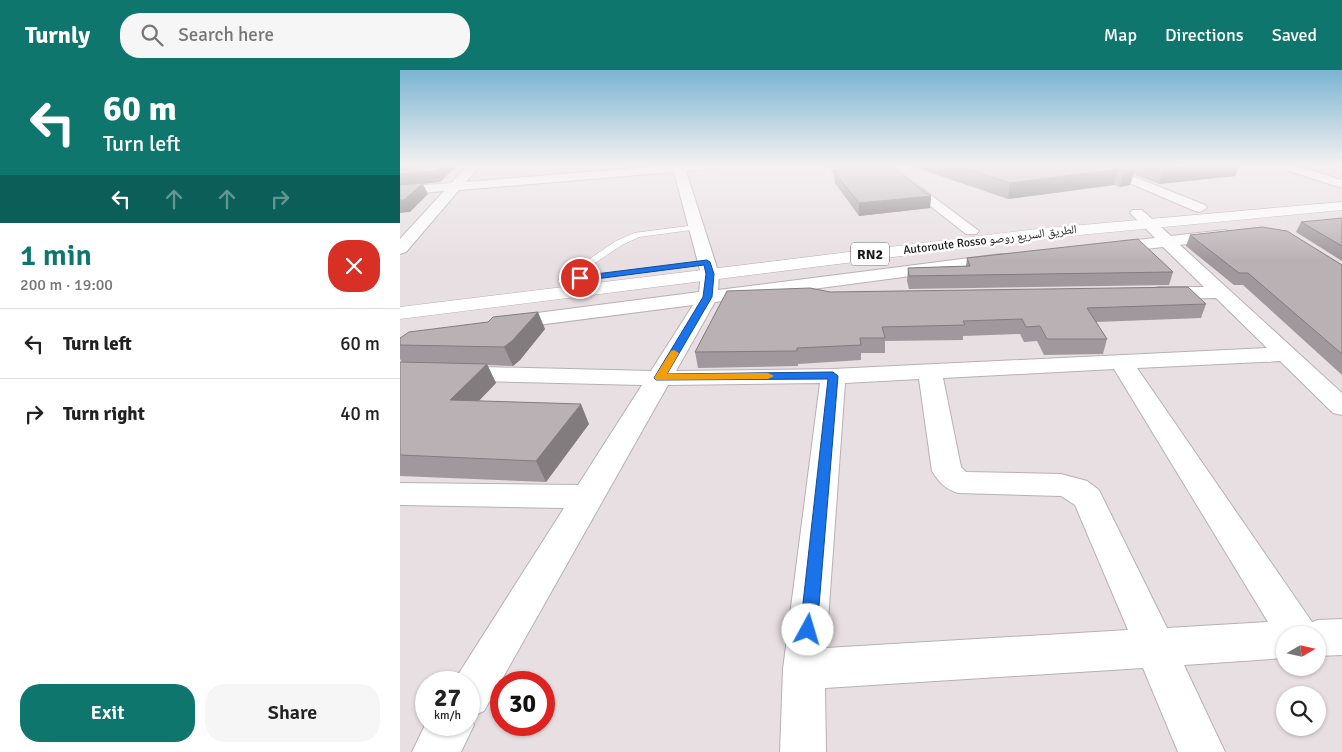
<!DOCTYPE html>
<html lang="en">
<head>
<meta charset="utf-8">
<style>
	:root { --surface:#fff; --page:#f6f6f6; --text:#222; --muted:#767676; --line:#e0e0e0; --accent:#0f766e }
	body { margin:0; font-family:Signika,"Noto Naskh Arabic",sans-serif; background:var(--page); color:var(--text); height:100vh; display:flex; flex-direction:column; font-size:19px; white-space:nowrap }
	* { box-sizing:border-box; margin:0 }
	p { font-size:16px; color:var(--muted) }
	.icon { flex:none; width:28px; height:28px; fill:none; stroke:currentColor; stroke-width:2; stroke-linecap:round; stroke-linejoin:round }
	.map { position:relative; flex:1; overflow:hidden }
	.details { display:flex; flex-direction:column; background:var(--surface); width:400px }
	.details>* { flex:none }
	.banner { background:#0f766e; color:#fff; overflow:hidden }
	.needle { width:32px; rotate:81deg }
	.buttons { position:absolute; left:876px; top:556px; display:grid; gap:10px }
	.buttons a { display:grid; place-items:center; width:50px; height:50px; border-radius:50%; background:var(--surface); box-shadow:0 1px 4px #0004; font-size:25px }
	.speed { position:absolute; left:15px; top:601px; display:flex; gap:10px; font-size:25px; font-weight:700; text-align:center }
	.speed>* { display:grid; place-content:center; width:65px; height:65px; border-radius:50%; background:var(--surface); box-shadow:0 1px 4px #0004; line-height:1 }
	.speed small { font-size:12px; font-weight:400 }
	.speed .limit { border:8px solid #d22; background:#fff; color:#111 }
	.pin { position:absolute; display:grid; place-items:center; width:42px; height:42px; color:#fff; margin:-21px; border:2px solid #fff; border-radius:50%; box-shadow:0 1px 5px #0007 }
	.me { position:absolute; width:55px; margin:-28px; rotate:6deg; stroke-linejoin:round; filter:drop-shadow(0 0 4px #0008) }
	.turn { display:flex; align-items:center; gap:18px; height:105px; padding:0 20px; font-size:22px }
	.turn .icon { width:65px; height:65px; stroke-width:2.5 }
	.turn b { display:block; font-size:35px; line-height:42px }
	.lanes { display:flex; align-items:center; height:48px; padding:0 20px; background:#0003; justify-content:center; gap:25px; direction:ltr }
	.lanes .off { opacity:.35 }
	.round { display:grid; place-items:center; flex:none; width:52px; height:52px; border-radius:20px; background:var(--page) }
	.summary { display:flex; align-items:center; justify-content:space-between; height:85px; padding:0 20px }
	h1 { font-size:30px; font-weight:600; line-height:38px; color:var(--accent) }
	.cta { display:flex; gap:10px; margin-top:auto; padding:10px 20px }
	.cta a { flex:1; height:58px; border-radius:20px; background:var(--accent); color:#fff; font-size:20px; font-weight:600; line-height:58px; text-align:center }
	.cta a+a { background:var(--page); color:var(--text) }
	ul { padding:0; list-style:none }
	li { display:flex; align-items:center; gap:15px; height:70px; padding:0 20px; border-top:1px solid var(--line) }
	li div { flex:1 }
	li b { display:block; font-size:19px }
	li em { font-style:normal }
	header { display:flex; align-items:center; gap:30px; box-sizing:border-box; height:70px; padding:0 25px; background:var(--accent); color:#fff }
	header strong { font-size:24px }
	nav { display:flex; gap:28px; margin-inline-start:auto; font-size:18px }
	.search { width:350px; height:45px; background:var(--page); display:flex; align-items:center; gap:12px; box-sizing:border-box; padding:0 18px; border-radius:20px; color:var(--muted); font-size:19px }
	main { display:flex; flex:1; min-height:0 }
	.map>svg:first-child { display:block }
	.lines { fill:none; stroke-linecap:round; stroke-linejoin:round }
	.lane-casing { stroke:#b9b0b3; stroke-width:1 }
	.street-casing { stroke:#b9b0b3; stroke-width:2 }
	.highway-casing { stroke:#b9b0b3; stroke-width:1 }
	.lane { fill:#fff; fill-rule:evenodd }
	.street { fill:#fff; fill-rule:evenodd }
	.highway { fill:#fff; fill-rule:evenodd }
	.wall { fill:#a0989c }
	.shaded-wall { fill:#827c7f }
	.building { fill:#bab1b5; stroke:#827c7f }
	.route { fill:#1a73e8; stroke:#114b97 }
	.slow { fill:#f59e0b }
	.labels { text-anchor:middle; dominant-baseline:central; stroke-width:5; stroke-linejoin:round; paint-order:stroke }
	.far-street-label { font-size:12px; fill:#1a1718; stroke:#fff }
	.shield { fill:#fff; stroke:#5f5d5d; stroke-width:1 }
	.shield-label { font-size:14px; font-weight:bold; fill:#1a1718 }
</style>
</head>
<body>
<header>
<strong>Turnly</strong>
<div class="search"><svg class="icon" aria-label="search" viewBox="0 0 24 24"><circle cx="10" cy="10" r="6"/><path d="M15 15l6 6"/></svg>Search here</div>
<nav><a>Map</a><a>Directions</a><a>Saved</a></nav>
</header>
<main>
<section class="details">
<div class="banner">
<div class="turn"><svg class="icon" aria-label="left" viewBox="0 0 24 24"><path d="M17 20v-9H6M10 6l-5 5 5 5"/></svg><div><b>60 m</b>Turn left</div></div>
<div class="lanes"><svg class="icon" aria-label="left" viewBox="0 0 24 24"><path d="M17 20v-9H6M10 6l-5 5 5 5"/></svg><svg class="icon off" aria-label="ahead" viewBox="0 0 24 24"><path d="M12 20V5M6 11l6-6 6 6"/></svg><svg class="icon off" aria-label="ahead" viewBox="0 0 24 24"><path d="M12 20V5M6 11l6-6 6 6"/></svg><svg class="icon off" aria-label="right" viewBox="0 0 24 24"><path d="M7 20v-9h11M14 6l5 5-5 5"/></svg></div>
</div>
<div class="summary"><div><h1>1 min</h1><p>200 m · 19:00</p></div><a class="round" style="background:#d93025;color:#fff"><svg class="icon" aria-label="close" viewBox="0 0 24 24"><path d="M6 6l12 12M18 6L6 18"/></svg></a></div>
<ul>
<li><svg class="icon" aria-label="left" viewBox="0 0 24 24"><path d="M17 20v-9H6M10 6l-5 5 5 5"/></svg><div><b>Turn left</b></div><em>60 m</em></li>
<li><svg class="icon" aria-label="right" viewBox="0 0 24 24"><path d="M7 20v-9h11M14 6l5 5-5 5"/></svg><div><b>Turn right</b></div><em>40 m</em></li>
</ul>
<div class="cta"><a>Exit</a><a>Share</a></div>
</section>
<div class="map">
<svg width="942" height="682" viewBox="0 0 942 682">
	<rect width="100%" height="100%" fill="#e8dfe2"/>
	<g class="lines">
		<defs>
			<path id="lane" d="M296,155L300,157L299,159L239,167L222,175L165,213H159L157,211L216,171L234,163Z"/>
			<g id="street">
				<path d="M68,95H80L66,112L272,95H320L314,98L286,101L319,204L318,220L601,184L607,185L610,189L607,193L601,194L315,232L276,301L433,299L867,278L816,228L759,229L752,227L749,223L752,219L759,217H804L763,177L710,183L704,181L702,178L704,175L710,173L755,168L730,143L732,140H742L771,166L825,160L831,162L833,165L831,168L780,175L942,323V345L933,343L880,291L737,298L912,552L918,550L942,549V585L918,586V565H885V588L784,595L825,682H778L743,598L425,618L426,682H380L383,599L420,313L268,315L84,641L70,647L74,655L61,682H12L26,653V655H69V612H53L54,611L164,438L0,435V413L178,415L242,315L0,309V295L251,301L293,235L107,259L100,257L97,253L100,249L107,247L299,222L301,204L274,102L59,120L6,182L0,184V169L44,121L0,125V117L51,113ZM714,299L868,552L767,558L699,420L687,411L661,404L566,402L561,397L543,308ZM519,309L532,401C539,412 545,419 558,423L661,426L675,435L728,560L426,578L445,313Z"/>
				<path d="M478,95H491L579,161L576,164H566Z"/>
				<path d="M690,95H705L805,135L807,138L800,142L795,141L692,97Z"/>
				<path d="M880,95H893L942,110V118L886,100Z"/>
			</g>
			<path id="highway" d="M942,132V140L637,169L0,249V237L637,159Z"/>
		</defs>
		<use href="#lane" class="lane-casing"/>
		<use href="#street" class="street-casing"/>
		<use href="#highway" class="highway-casing"/>
		<use href="#lane" class="lane"/>
		<use href="#street" class="street"/>
		<use href="#highway" class="highway"/>
	</g>
	<g class="wall">
		<path d="M429,95H489L531,126L530,138L459,146L435,113L434,104L429,97Z"/>
		<path d="M508,95H839L835,106L759,114L733,104L730,115L720,117L714,115L608,129Z"/>
		<path d="M942,148V191L896,162L901,152Z"/>
		<path d="M790,165L942,195V305L843,215H834L786,176Z"/>
		<path d="M567,188L773,202L769,215L509,219L507,211L508,198L566,196Z"/>
		<path d="M430,222L806,234L801,248L696,252L707,269L703,284L644,285L637,271L624,272L620,264L563,266V270L485,271V283H461V290L398,294V296L298,298L295,282Z"/>
		<path d="M145,259L120,290L113,296L87,295L96,313L79,331L189,354L146,412L0,406V292H2L0,289V268Z"/>
	</g>
	<g class="shaded-wall">
		<path d="M42,95H58L40,112L23,114L28,124L10,142L0,143V104Z"/>
		<path d="M800,95H839L835,106L759,114L763,99Z"/>
		<path d="M718,99L714,115L608,129L610,113Z"/>
		<path d="M735,100L730,115L720,117L724,101Z"/>
		<path d="M531,126L530,138L459,146V133Z"/>
		<path d="M138,242L145,259L120,290L113,296L104,277Z"/>
		<path d="M87,294L96,313L61,349L50,330Z"/>
		<path d="M181,334L189,354L146,412L136,391Z"/>
	</g>
	<g class="building">
		<path d="M0,95H42L36,101L0,104Z"/>
		<path d="M435,95H489L531,126L459,133L434,102L440,101Z"/>
		<path d="M554,95H722L735,100L724,101L718,99L610,113Z"/>
		<path d="M753,95H800L763,99Z"/>
		<path d="M23,113L4,130H0V115Z"/>
		<path d="M942,148V176L901,152Z"/>
		<path d="M862,157L887,161L942,195V284L848,203H839L790,165Z"/>
		<path d="M738,169L773,202L509,206L508,198L570,196L567,188Z"/>
		<path d="M788,217L806,234L687,238L707,269H647L640,256L626,257L622,249L563,251L565,255L482,257L485,268H460L461,275L397,278V281L295,282L327,221L410,218L430,222Z"/>
		<path d="M138,242L112,271L104,277L0,275V268L9,262L88,252L93,247Z"/>
		<path d="M0,292L87,294L50,330L181,334L136,391L0,385Z"/>
	</g>
	<linearGradient id="sky" x2="0" y2="1"><stop stop-color="#7ab4d1"/><stop offset="0.5" stop-color="#f5f1f2"/><stop offset="1" stop-color="#f5f1f2" stop-opacity="0"/></linearGradient>
	<rect width="942" height="190" fill="url(#sky)"/>
	<path class="route" d="M307,190L310,192L314,204L312,227L267,304L433,302L438,306L417,560L414,566L408,568L402,566L400,560L428,309L256,310L254,308L303,227L306,204L304,195L180,211L176,208L180,206Z"/>
	<path class="slow" d="M274,280L279,283L267,304L368,303L374,306L368,309L256,310L254,308L271,281Z"/>
	<g class="labels">
		<g class="far-street-label">
			<text transform="translate(590 170) rotate(-7)">Autoroute Rosso الطريق السريع روصو</text>
		</g>
		<rect class="shield" x="451" y="172.5" width="38" height="23" rx="4"/>
		<g class="shield-label">
			<text x="470" y="184">RN2</text>
		</g>
	</g>
</svg>
<div class="buttons">
<a><svg class="needle" viewBox="-14 -14 28 28"><path d="M0-13l5 13h-10z" fill="#e53935"/><path d="M0 13l5-13h-10z" fill="#767676"/></svg></a>
<a><svg class="icon" aria-label="search" viewBox="0 0 24 24"><circle cx="10" cy="10" r="6"/><path d="M15 15l6 6"/></svg></a>
</div>
<div class="speed"><div>27<small>km/h</small></div><div class="limit">30</div></div>
<div class="pin" style="left:180px;top:208px;background:#d93025"><svg class="icon" aria-label="arrive" viewBox="0 0 24 24"><path d="M6 21V4h12l-3 4 3 4H6"/></svg></div>
<svg class="me" style="left:408px;top:560px" viewBox="-20 -20 40 40"><circle r="19" fill="#fff"/><path d="M0-13L10 11 0 6-10 11z" fill="#1a73e8"/></svg>
</div>
</main>
</body>
</html>
